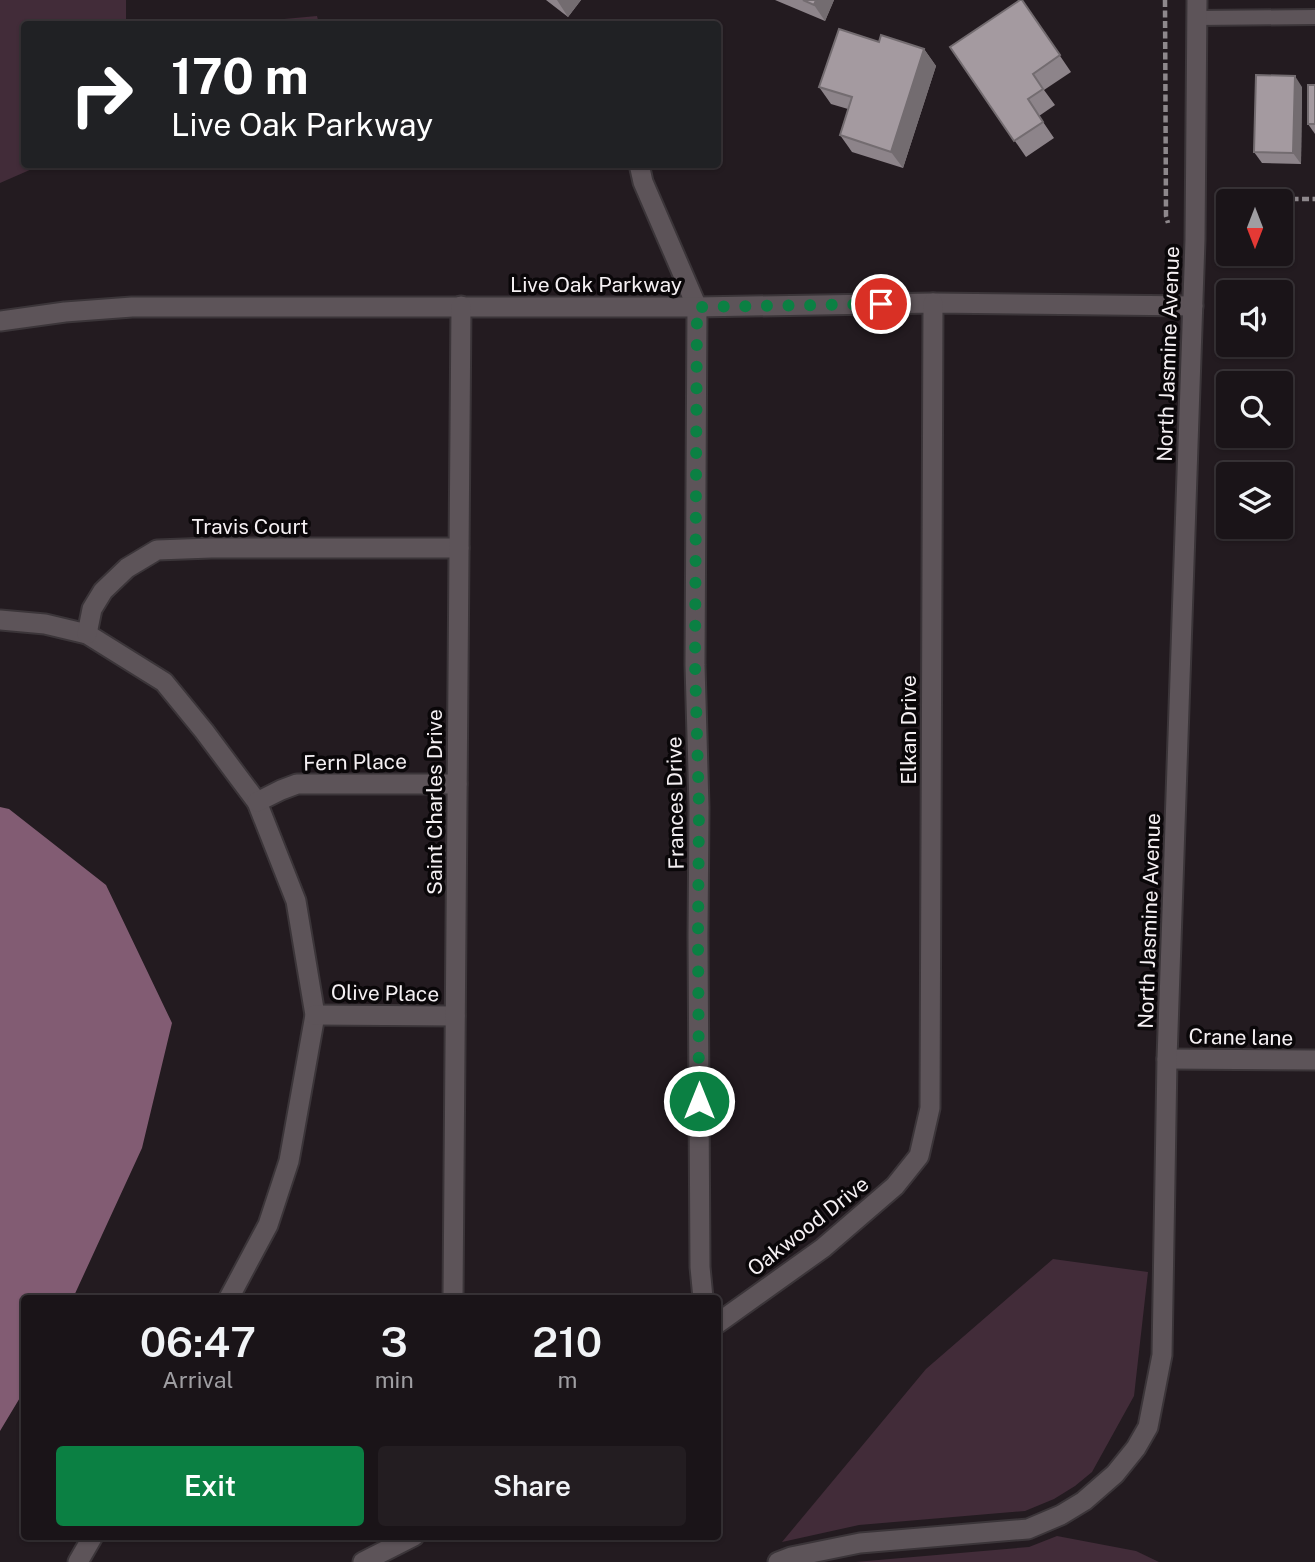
<!DOCTYPE html>
<html lang="en">
<head>
<meta charset="utf-8">
<style>
	:root { --surface:#1a1418; --page:#231d21; --text:#f1f3f6; --muted:#9f9ea2; --line:#383337; --accent:#0b8043 }
	body { margin:0; font-family:"Public Sans",sans-serif; background:var(--page); color:var(--text); height:100vh; display:flex; flex-direction:column; font-size:26px; white-space:nowrap }
	* { box-sizing:border-box; margin:0 }
	p { font-size:23px; color:var(--muted) }
	.icon { flex:none; width:38px; height:38px; fill:none; stroke:currentColor; stroke-width:2; stroke-linecap:round; stroke-linejoin:round }
	.map { position:relative; flex:1; overflow:hidden }
	.drawer { position:absolute; left:21px; top:1295px; width:700px; height:245px; display:flex; flex-direction:column; background:var(--surface); border-radius:7px; box-shadow:0 2px 5px #0004,0 0 0 2px var(--line) }
	.drawer>* { flex:none }
	.top-card { position:absolute; left:21px; top:21px; width:700px; height:147px; border-radius:7px; box-shadow:0 2px 5px #0004,0 0 0 2px var(--line); background:#202124; color:#fff; overflow:hidden }
	.needle { width:46px; rotate:180deg }
	.controls { position:absolute; left:1216px; top:189px; display:grid; gap:14px }
	.controls a { display:grid; place-items:center; width:77px; height:77px; border-radius:7px; background:var(--surface); box-shadow:0 2px 5px #0004,0 0 0 2px var(--line); font-size:35px }
	.pin { position:absolute; display:grid; place-items:center; width:60px; height:60px; color:#fff; margin:-30px; border:4px solid #fff; border-radius:50%; box-shadow:0 2px 7px #0007 }
	.me { position:absolute; width:77px; margin:-38px; rotate:0deg; stroke-linejoin:round; filter:drop-shadow(0 0 5px #0008) }
	.turn { display:flex; align-items:center; gap:24px; height:147px; padding:0 35px; font-size:32px }
	.turn .icon { width:91px; height:91px; stroke-width:2.5 }
	.turn b { display:block; font-size:49px; line-height:60px }
	.eta { display:flex; justify-content:space-evenly; align-items:center; height:119px; text-align:center }
	.eta b { font-size:42px; font-weight:600; line-height:49px }
	.button { display:flex; gap:14px; margin-top:auto; padding:14px 35px }
	.button a { flex:1; height:80px; border-radius:7px; background:var(--accent); color:#fff; font-size:28px; font-weight:600; line-height:80px; text-align:center }
	.button a+a { background:var(--page); color:var(--text) }
	.map>svg:first-child { display:block }
	.green { fill:#422c39 }
	.water { fill:#825c73 }
	.lines { fill:none; stroke-linecap:round; stroke-linejoin:round }
	.service-casing { stroke:#3b3539; stroke-width:18 }
	.minor-casing { stroke:#3b3539; stroke-width:23 }
	.path { stroke:#8e888c; stroke-width:4.5; stroke-dasharray:7 3.5; stroke-linecap:butt }
	.service { stroke:#5d5459; stroke-width:14 }
	.minor { stroke:#5d5459; stroke-width:19 }
	.wall { fill:#8d848a }
	.shaded-wall { fill:#736c70 }
	.building { fill:#a49aa0; stroke:#736c70; stroke-width:2 }
	.route { stroke:#0b8043; stroke-width:12; stroke-dasharray:0 21.6 }
	.labels { text-anchor:middle; dominant-baseline:central; stroke-width:7; stroke-linejoin:round; paint-order:stroke }
	.street-label { font-size:21px; fill:#f5f0f3; stroke:#0a0709 }
</style>
</head>
<body>
<div class="map">
<svg width="1315" height="1562" viewBox="0 0 1315 1562">
	<rect width="100%" height="100%" fill="#231b20"/>
	<g class="green">
		<path d="M0,0H126V24H24V164L41,165L0,183Z"/>
		<path d="M317,16L319,24H228Z"/>
		<path d="M1053,1259L1148,1272L1134,1396L1092,1472L1075,1486L1054,1499L1025,1511L859,1525L782,1542L926,1369Z"/>
		<path d="M1057,1536L1136,1551L1159,1562H855L1029,1547Z"/>
	</g>
	<path class="water" d="M0,807L9,809L106,885L172,1023L142,1148L73,1298H24V1391L0,1431Z"/>
	<g class="lines">
		<defs>
			<path id="service" d="M1197,18L1315,17"/>
			<g id="minor">
				<path d="M639,164L643,182L697,307L695,665L699,807L698,936L700,1267L703,1298"/>
				<path d="M0,321L65,312L132,307H697L933,303L1193,306"/>
				<path d="M0,620L45,624L87,634L164,682L204,731L257,802L296,901L315,1015L289,1161L268,1225L229,1298"/>
				<path d="M87,634L92,609L103,591L127,568L157,550L211,548H459"/>
				<path d="M257,802L281,790L297,784H457"/>
				<path d="M315,1015L455,1016"/>
				<path d="M1167,1059L1315,1060"/>
				<path d="M453,1298L461,306"/>
				<path d="M718,1323L823,1248L895,1186L919,1156L930,1108L933,303"/>
				<path d="M78,1562L93,1536"/>
				<path d="M363,1562L414,1536"/>
				<path d="M778,1562L791,1557L860,1543L1028,1529L1061,1515L1084,1501L1115,1474L1136,1448L1148,1427L1162,1355L1167,1059L1195,240L1197,0"/>
			</g>
		</defs>
		<use href="#service" class="service-casing"/>
		<use href="#minor" class="minor-casing"/>
		<g class="path">
			<path d="M1165,0L1166,216L1168,223"/>
			<path d="M1271,201L1275,199H1315"/>
			<path d="M1219,239L1224,238L1228,234"/>
		</g>
		<use href="#service" class="service"/>
		<use href="#minor" class="minor"/>
	</g>
	<g class="wall">
		<path d="M546,0H581L568,17Z"/>
		<path d="M775,0H834L825,21Z"/>
		<path d="M1022,0L1071,72L1044,90L1055,105L1039,116L1054,138L1026,157L950,47Z"/>
		<path d="M879,42L924,49L936,66L903,168L852,152L840,135L848,109L831,104L819,87Z"/>
		<path d="M1315,85V134L1308,124Z"/>
		<path d="M1302,87L1301,164L1262,163L1254,152Z"/>
	</g>
	<g class="shaded-wall">
		<path d="M557,0H581L568,17Z"/>
		<path d="M816,0H834L825,21L814,5Z"/>
		<path d="M924,49L936,66L903,168L891,152Z"/>
		<path d="M1295,76L1302,87L1301,164L1293,153Z"/>
	</g>
	<g class="building">
		<path d="M803,0H816L814,5Z"/>
		<path d="M1020,0H1022L1060,55L1033,74L1043,89L1028,99L1043,122L1014,141L950,47Z"/>
		<path d="M839,29L879,42L881,35L924,49L891,152L840,135L852,97L819,87Z"/>
		<path d="M1256,75L1295,76L1293,153L1254,152Z"/>
		<rect x="1308" y="85" width="7" height="39"/>
	</g>
	<g class="lines">
		<path class="route" d="M699,1101L698,936L699,807L695,664L697,307L881,304"/>
	</g>
	<g class="labels">
		<g class="street-label">
			<text x="596" y="284">Live Oak Parkway</text>
			<text transform="translate(1168 354) rotate(-88)">North Jasmine Avenue</text>
			<text x="250" y="526">Travis Court</text>
			<text transform="translate(908 730) rotate(-90)">Elkan Drive</text>
			<text transform="translate(355 762) rotate(-1)">Fern Place</text>
			<text transform="translate(434 802) rotate(-90)">Saint Charles Drive</text>
			<text transform="translate(675 803) rotate(-91)">Frances Drive</text>
			<text transform="translate(1149 921) rotate(-88)">North Jasmine Avenue</text>
			<text transform="translate(385 993) rotate(1)">Olive Place</text>
			<text transform="translate(1241 1037) rotate(1)">Crane lane</text>
			<text transform="translate(808 1226) rotate(-38)">Oakwood Drive</text>
		</g>
	</g>
</svg>
<div class="controls">
<a><svg class="needle" viewBox="-14 -14 28 28"><path d="M0-13l5 13h-10z" fill="#e53935"/><path d="M0 13l5-13h-10z" fill="#9f9ea2"/></svg></a>
<a><svg class="icon" aria-label="sound" viewBox="0 0 24 24"><path d="M4 9h4l5-4v14l-5-4H4zM17 9q2 3 0 6"/></svg></a>
<a><svg class="icon" aria-label="search" viewBox="0 0 24 24"><circle cx="10" cy="10" r="6"/><path d="M15 15l6 6"/></svg></a>
<a><svg class="icon" aria-label="layers" viewBox="0 0 24 24"><path d="M12 4l9 5-9 5-9-5zM3 14l9 5 9-5"/></svg></a>
</div>
<div class="pin" style="left:881px;top:304px;background:#d93025"><svg class="icon" aria-label="arrive" viewBox="0 0 24 24"><path d="M6 21V4h12l-3 4 3 4H6"/></svg></div>
<svg class="me" style="left:699px;top:1101px" viewBox="-20 -20 40 40"><circle r="17" fill="#0b8043" stroke="#fff" stroke-width="3"/><path d="M0-11L8 9 0 5-8 9z" fill="#fff"/></svg>
<div class="top-card">
<div class="turn"><svg class="icon" aria-label="right" viewBox="0 0 24 24"><path d="M7 20v-9h11M14 6l5 5-5 5"/></svg><div><b>170 m</b>Live Oak Parkway</div></div>
</div>
<section class="drawer">
<div class="eta">
<div><b>06:47</b><p>Arrival</p></div>
<div><b>3</b><p>min</p></div>
<div><b>210</b><p>m</p></div>
</div>
<div class="button"><a>Exit</a><a>Share</a></div>
</section>
</div>
</body>
</html>
